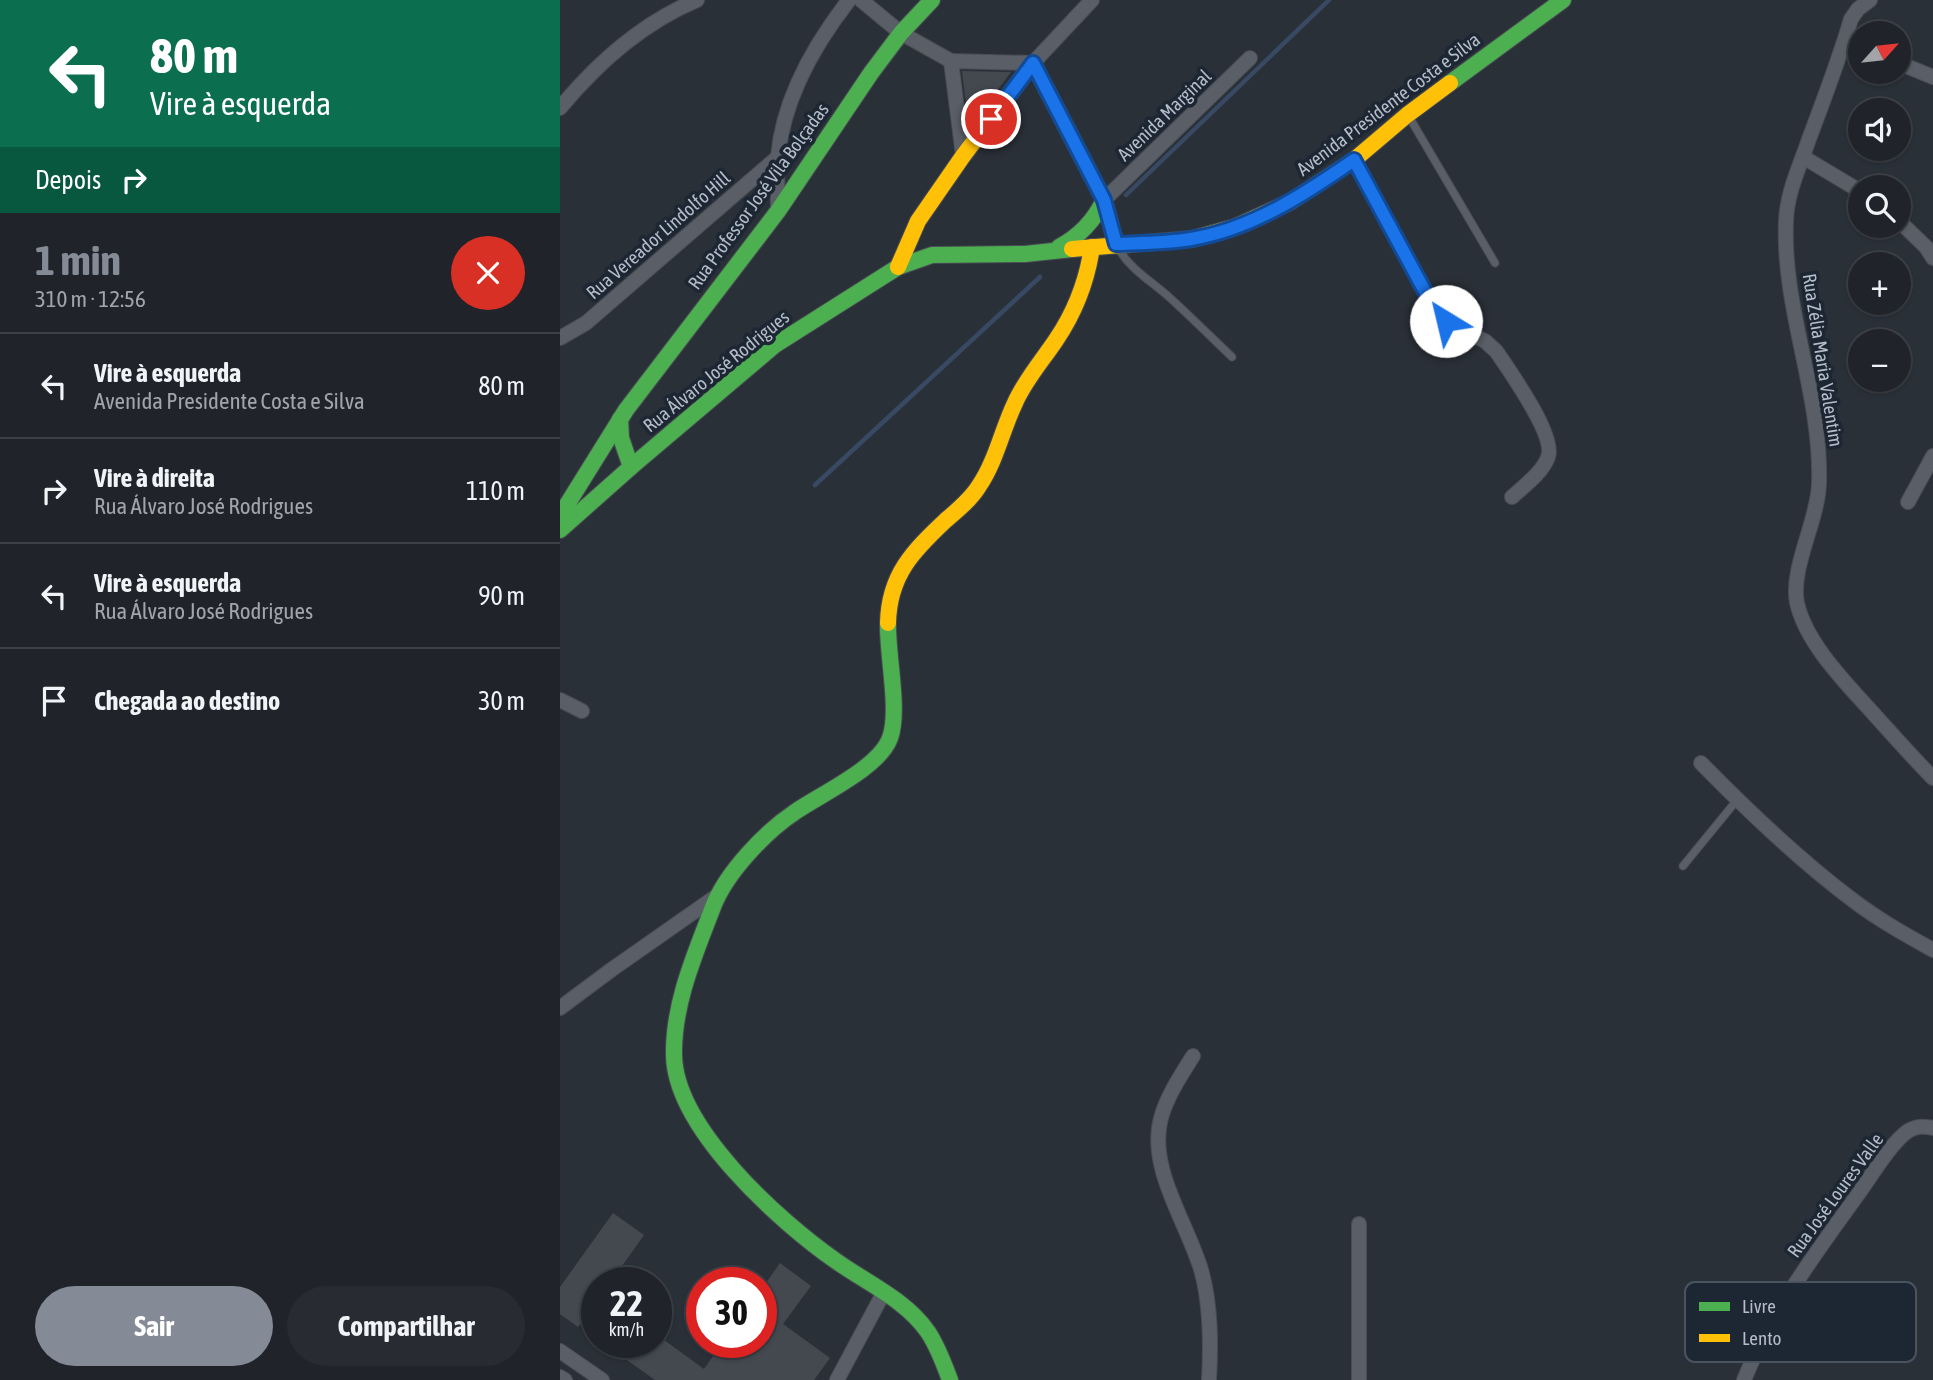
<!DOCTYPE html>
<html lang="pt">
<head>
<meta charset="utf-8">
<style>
	:root { --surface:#20242a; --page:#282c32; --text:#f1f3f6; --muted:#a2a4a8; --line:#3d4147; --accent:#848b96 }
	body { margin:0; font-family:"Asap Condensed",sans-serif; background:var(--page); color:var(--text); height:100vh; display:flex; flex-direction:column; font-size:26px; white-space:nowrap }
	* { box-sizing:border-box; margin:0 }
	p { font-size:23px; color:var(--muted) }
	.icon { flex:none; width:38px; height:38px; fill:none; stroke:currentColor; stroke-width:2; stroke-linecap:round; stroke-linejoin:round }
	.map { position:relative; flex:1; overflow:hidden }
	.side { display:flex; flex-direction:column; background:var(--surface); width:560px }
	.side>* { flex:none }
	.guide { background:#0b6e4f; color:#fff; overflow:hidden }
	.needle { width:46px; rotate:63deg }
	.tools { position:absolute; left:1288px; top:21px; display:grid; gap:14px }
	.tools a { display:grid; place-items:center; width:63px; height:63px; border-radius:50%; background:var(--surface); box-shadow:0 2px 5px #0004,0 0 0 2px var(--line); font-size:35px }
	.speed { position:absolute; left:21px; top:1267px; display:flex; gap:14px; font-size:35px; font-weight:700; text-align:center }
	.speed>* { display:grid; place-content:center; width:91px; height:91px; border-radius:50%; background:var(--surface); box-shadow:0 2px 5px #0004,0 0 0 2px var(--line); line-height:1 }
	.speed small { font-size:18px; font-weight:400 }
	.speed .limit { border:10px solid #d22; background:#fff; color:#111 }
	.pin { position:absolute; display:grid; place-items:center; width:60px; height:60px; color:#fff; margin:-30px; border:4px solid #fff; border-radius:50%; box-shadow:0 2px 7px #0007 }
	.me { position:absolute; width:77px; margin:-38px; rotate:324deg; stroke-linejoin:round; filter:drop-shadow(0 0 5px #0008) }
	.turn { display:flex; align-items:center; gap:24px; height:147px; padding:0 35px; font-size:32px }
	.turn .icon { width:91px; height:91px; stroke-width:2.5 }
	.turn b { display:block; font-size:49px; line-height:60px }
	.then { display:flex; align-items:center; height:66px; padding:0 35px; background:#0003; gap:14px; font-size:26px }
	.round { display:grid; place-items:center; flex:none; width:74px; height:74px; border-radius:37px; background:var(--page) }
	.head { display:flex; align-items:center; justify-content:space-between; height:119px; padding:0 35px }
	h1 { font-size:42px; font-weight:700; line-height:52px; color:var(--accent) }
	.button { display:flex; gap:14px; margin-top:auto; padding:14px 35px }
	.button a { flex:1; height:80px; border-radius:42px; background:var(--accent); color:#fff; font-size:28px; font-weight:700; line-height:80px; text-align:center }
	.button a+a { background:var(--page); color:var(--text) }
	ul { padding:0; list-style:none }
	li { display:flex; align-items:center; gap:21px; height:105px; padding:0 35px; border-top:2px solid var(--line) }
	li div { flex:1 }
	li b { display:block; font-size:26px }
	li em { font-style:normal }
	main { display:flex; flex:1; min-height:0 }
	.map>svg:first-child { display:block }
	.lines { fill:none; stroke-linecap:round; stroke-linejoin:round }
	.stream { stroke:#384963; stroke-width:4.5 }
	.building { fill:#444950 }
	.lane-casing { stroke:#484c53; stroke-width:9 }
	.street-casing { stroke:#484c53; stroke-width:16 }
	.fast-casing { stroke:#484c53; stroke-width:18 }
	.slow-casing { stroke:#484c53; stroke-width:18 }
	.lane { stroke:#5a5e66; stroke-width:7 }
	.street { stroke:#5a5e66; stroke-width:14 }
	.fast { stroke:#4caf50; stroke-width:16 }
	.slow { stroke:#ffc107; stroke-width:16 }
	.route-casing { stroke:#114b97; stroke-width:18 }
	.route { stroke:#1a73e8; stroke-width:12 }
	.labels { text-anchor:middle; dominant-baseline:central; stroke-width:7; stroke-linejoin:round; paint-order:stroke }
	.street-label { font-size:19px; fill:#b4bcc9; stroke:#1d2633 }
	.key { fill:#1d2633; stroke:#4a5360; stroke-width:2 }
	.key-label { font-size:19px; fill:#b4bcc9 }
</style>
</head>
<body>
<main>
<section class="side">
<div class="guide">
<div class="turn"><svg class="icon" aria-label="left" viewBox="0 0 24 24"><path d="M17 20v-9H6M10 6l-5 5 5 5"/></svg><div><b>80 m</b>Vire à esquerda</div></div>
<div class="then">Depois<svg class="icon" aria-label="right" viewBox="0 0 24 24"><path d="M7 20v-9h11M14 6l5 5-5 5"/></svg></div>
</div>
<div class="head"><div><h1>1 min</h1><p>310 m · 12:56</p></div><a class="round" style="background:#d93025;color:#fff"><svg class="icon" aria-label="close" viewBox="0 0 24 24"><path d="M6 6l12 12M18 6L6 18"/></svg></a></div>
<ul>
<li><svg class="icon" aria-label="left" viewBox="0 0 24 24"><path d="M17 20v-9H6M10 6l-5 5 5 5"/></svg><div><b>Vire à esquerda</b><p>Avenida Presidente Costa e Silva</p></div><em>80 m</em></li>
<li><svg class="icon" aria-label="right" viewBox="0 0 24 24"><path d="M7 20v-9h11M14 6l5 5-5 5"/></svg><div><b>Vire à direita</b><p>Rua Álvaro José Rodrigues</p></div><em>110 m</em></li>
<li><svg class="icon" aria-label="left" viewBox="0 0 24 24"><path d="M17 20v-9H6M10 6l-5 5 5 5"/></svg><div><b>Vire à esquerda</b><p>Rua Álvaro José Rodrigues</p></div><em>90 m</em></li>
<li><svg class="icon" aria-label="arrive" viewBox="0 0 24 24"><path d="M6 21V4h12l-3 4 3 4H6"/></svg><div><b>Chegada ao destino</b></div><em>30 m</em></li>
</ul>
<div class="button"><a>Sair</a><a>Compartilhar</a></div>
</section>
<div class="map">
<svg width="1373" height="1380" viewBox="0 0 1373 1380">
	<rect width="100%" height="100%" fill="#2a3038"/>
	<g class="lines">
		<g class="stream">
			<path d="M566,195L769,0"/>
			<path d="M255,485L480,277"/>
		</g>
	</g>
	<g class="building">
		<path d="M402,71L451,72L409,128Z"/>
		<path d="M53,1213L84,1235L50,1283H37V1302L18,1327L0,1314V1287Z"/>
		<path d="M220,1263L251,1286L223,1324L270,1358L254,1380H95L64,1358L76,1342H96V1334L144,1369L163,1342H201V1290Z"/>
	</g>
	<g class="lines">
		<defs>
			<g id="lane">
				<path d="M848,115L935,263"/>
				<path d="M558,248C570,269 591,281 609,297C630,316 651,337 672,357"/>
				<path d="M1123,866L1177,800"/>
			</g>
			<g id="street">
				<path d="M301,0L341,33L391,61"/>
				<path d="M1310,0L1298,9L1291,19C1279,60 1264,99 1249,139C1240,166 1227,192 1226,221C1222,309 1262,394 1259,484C1258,520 1230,569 1237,603C1246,643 1285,682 1312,712C1332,734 1352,757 1373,778"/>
				<path d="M1283,45L1300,50"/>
				<path d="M1339,63L1373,77"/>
				<path d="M0,108C38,62 82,23 137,0"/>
				<path d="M403,156L391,61L473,63L532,0"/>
				<path d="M1243,157L1300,191"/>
				<path d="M794,160L875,309L886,321L925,341L936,351C949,370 996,436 988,457C983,472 964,486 952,497"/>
				<path d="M544,200L690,58"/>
				<path d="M218,211C218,193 216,175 218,157C223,98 254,45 289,0"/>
				<path d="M1339,221L1366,247L1373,258"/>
				<path d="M0,338L26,323L218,157"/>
				<path d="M1348,502L1373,456"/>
				<path d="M0,700L22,711"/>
				<path d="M1141,763C1189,812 1239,860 1294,901C1319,920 1346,935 1373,950"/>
				<path d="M0,1008L51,970L158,895"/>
				<path d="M633,1056C621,1075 607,1096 601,1118C587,1169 629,1225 642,1273C651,1308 651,1344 649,1380"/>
				<path d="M0,1351L42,1380"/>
				<path d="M0,1377L5,1380"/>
				<path d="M277,1380L324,1292"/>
				<path d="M799,1380V1224"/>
				<path d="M1184,1380C1212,1310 1258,1250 1301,1190C1313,1173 1332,1142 1348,1131C1356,1126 1363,1126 1373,1128"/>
			</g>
			<g id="fast">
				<path d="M890,83L1003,0"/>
				<path d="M499,247C520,236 534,221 544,200"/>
				<path d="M60,419L61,438L71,467"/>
				<path d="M0,516L66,410L218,211L311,73L341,33L372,0"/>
				<path d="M0,530L71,467L215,345L338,267L372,255L465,254L512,249"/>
				<path d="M328,623C327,654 340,711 330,738C319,768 261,794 235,812C205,832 166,873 153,907C135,954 113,1004 114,1055C115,1128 220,1222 276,1261C307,1283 346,1300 368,1332C378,1347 384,1364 390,1380"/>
			</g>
			<g id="slow">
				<path d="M512,249L632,239L675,227L730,202L794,160L847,115L890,83"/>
				<path d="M338,267L358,221L403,156L473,63L544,200L556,244"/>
				<path d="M328,623C329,575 353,551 386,520C398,510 411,499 419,486C436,461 442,430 455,403C465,380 482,361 496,340C515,312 527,281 532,247"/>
			</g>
		</defs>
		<use href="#lane" class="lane-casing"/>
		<use href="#street" class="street-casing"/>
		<use href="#fast" class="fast-casing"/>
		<use href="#slow" class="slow-casing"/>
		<use href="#lane" class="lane"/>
		<use href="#street" class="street"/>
		<use href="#fast" class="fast"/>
		<use href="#slow" class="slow"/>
	</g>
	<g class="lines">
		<defs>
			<path id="route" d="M431,119L473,63L544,200L556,244C581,243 607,243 631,239C692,229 745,194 794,160L868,297L880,316L886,321"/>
		</defs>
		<use href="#route" class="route-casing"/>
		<use href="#route" class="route"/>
	</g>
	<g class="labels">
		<g class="street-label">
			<text transform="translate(828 104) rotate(-37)">Avenida Presidente Costa e Silva</text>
			<text transform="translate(604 115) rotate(-44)">Avenida Marginal</text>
			<text transform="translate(198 196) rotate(-54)">Rua Professor José Vila Bolçadas</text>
			<text transform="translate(98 235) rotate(-41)">Rua Vereador Lindolfo Hill</text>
			<text transform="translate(1263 360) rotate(81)">Rua Zélia Maria Valentim</text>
			<text transform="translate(156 371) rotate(-39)">Rua Álvaro José Rodrigues</text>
			<text transform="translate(1275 1195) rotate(-54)">Rua José Loures Valle</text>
		</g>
	</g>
	<rect x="1125" y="1282" width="231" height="80" rx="10" class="key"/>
	<rect x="1139" y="1302" width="31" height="9" fill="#4caf50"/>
	<rect x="1139" y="1334" width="31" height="8" fill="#ffc107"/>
	<g class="key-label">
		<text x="1182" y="1313">Livre</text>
		<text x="1182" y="1345">Lento</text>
	</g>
</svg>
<div class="tools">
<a><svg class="needle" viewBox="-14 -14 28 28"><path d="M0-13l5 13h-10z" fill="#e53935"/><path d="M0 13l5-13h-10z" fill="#a2a4a8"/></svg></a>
<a><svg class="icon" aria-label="sound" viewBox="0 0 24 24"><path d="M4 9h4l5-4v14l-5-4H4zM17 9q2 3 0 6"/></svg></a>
<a><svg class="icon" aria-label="search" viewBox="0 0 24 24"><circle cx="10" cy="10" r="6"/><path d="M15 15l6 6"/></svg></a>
<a>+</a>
<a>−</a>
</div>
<div class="speed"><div>22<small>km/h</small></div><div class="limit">30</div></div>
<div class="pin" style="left:431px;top:119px;background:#d93025"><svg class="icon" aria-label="arrive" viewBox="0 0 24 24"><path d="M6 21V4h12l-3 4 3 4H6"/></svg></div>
<svg class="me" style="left:886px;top:321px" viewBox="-20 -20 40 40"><circle r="19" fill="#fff"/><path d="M0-13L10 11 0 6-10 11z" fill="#1a73e8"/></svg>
</div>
</main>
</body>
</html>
